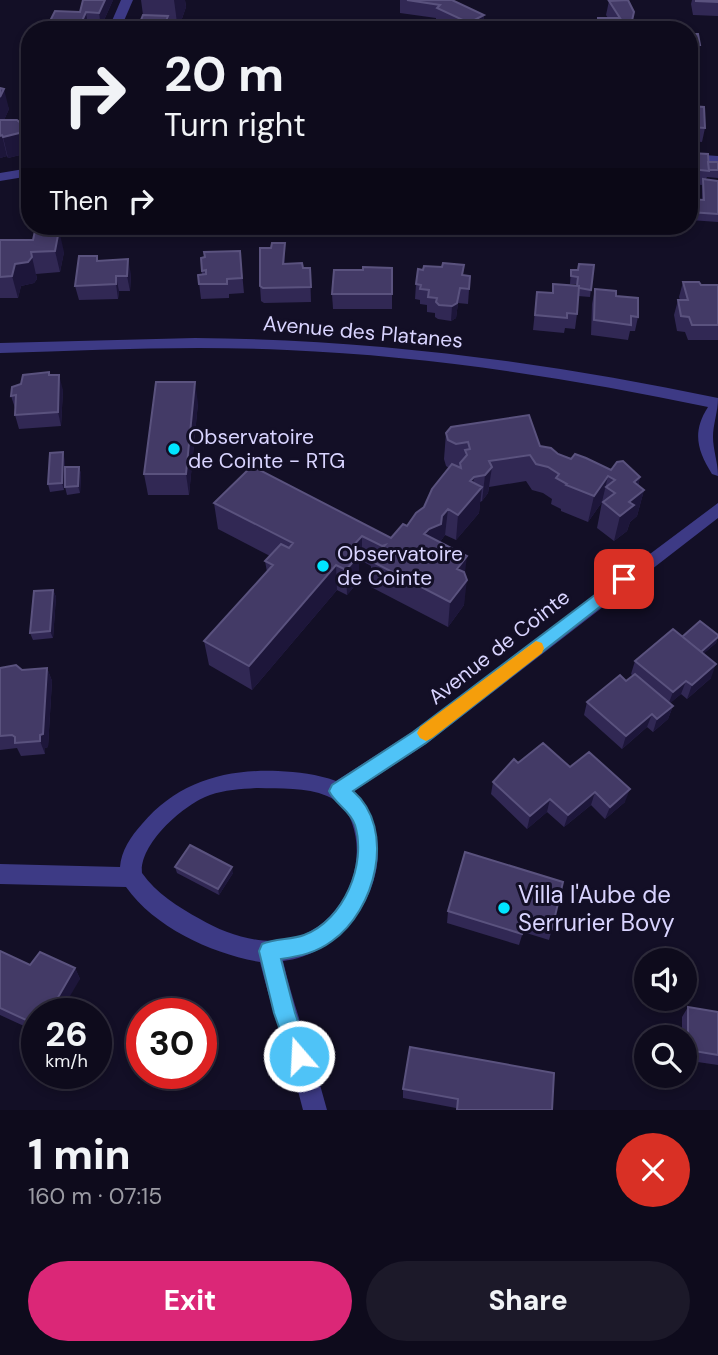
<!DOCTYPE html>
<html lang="en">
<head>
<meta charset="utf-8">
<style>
	:root { --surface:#0e0b1c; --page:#1c1929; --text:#f1f3f6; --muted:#9b9ba3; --line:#2e2b3b; --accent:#db2777 }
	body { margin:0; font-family:"DM Sans",sans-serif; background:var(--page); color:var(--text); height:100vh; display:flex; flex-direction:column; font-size:26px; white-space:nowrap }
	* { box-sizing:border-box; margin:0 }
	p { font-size:23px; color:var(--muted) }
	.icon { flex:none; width:38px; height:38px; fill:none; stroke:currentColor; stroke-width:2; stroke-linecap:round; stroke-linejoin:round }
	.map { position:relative; height:1110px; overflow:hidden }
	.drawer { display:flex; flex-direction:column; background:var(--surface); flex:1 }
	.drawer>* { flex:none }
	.banner { position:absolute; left:21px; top:21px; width:677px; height:214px; border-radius:28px; box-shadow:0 4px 10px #0003,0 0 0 2px var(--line); background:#0e0b1c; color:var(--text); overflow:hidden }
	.fabs { position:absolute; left:634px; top:948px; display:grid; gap:14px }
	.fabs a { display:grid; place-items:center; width:63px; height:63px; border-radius:50%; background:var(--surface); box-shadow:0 4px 10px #0003,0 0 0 2px var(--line); font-size:35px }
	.speed { position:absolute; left:21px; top:998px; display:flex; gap:14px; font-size:35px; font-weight:700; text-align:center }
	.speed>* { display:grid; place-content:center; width:91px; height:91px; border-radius:50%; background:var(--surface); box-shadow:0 4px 10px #0003,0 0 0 2px var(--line); line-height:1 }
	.speed small { font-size:18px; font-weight:400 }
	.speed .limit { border:10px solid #d22; background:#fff; color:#111 }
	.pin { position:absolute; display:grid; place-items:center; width:60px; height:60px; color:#fff; margin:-30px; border-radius:14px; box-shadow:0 4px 10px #0006 }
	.me { position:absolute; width:77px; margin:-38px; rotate:341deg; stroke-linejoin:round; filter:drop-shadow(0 0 5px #0008) }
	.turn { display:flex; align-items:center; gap:24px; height:147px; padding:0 28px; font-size:32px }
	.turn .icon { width:91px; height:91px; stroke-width:2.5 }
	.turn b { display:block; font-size:49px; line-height:60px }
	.then { display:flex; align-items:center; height:66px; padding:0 28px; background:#0003; gap:14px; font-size:26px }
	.round { display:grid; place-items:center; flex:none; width:74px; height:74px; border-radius:37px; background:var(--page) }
	.summary { display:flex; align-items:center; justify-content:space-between; height:119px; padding:0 28px }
	h1 { font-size:42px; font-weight:800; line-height:52px }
	.primary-button { display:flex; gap:14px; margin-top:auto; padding:14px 28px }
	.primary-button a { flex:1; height:80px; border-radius:42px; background:var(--accent); color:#fff; font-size:28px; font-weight:800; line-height:80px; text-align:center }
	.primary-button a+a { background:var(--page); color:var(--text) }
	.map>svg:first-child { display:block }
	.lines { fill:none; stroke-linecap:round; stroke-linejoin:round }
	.minor { fill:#3d3a85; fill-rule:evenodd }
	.wall { fill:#312854 }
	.shaded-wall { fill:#1d163a }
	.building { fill:#433a66; stroke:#5a527e; stroke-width:2 }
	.route { fill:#4fc3f7; stroke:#337fa1; stroke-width:2 }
	.slow { fill:#f59e0b }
	.poi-dot { fill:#00e5ff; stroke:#130f26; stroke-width:2.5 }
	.labels { text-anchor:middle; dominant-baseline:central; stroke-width:6; stroke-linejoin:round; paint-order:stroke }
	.street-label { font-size:21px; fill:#d9d4ff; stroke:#130f26 }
	.poi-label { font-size:21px; fill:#d9d4ff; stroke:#130f26; text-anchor:start }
	.near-poi-label { font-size:24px; fill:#d9d4ff; stroke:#130f26; text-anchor:start }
</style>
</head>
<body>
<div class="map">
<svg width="718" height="1110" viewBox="0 0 718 1110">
	<rect width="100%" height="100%" fill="#130f26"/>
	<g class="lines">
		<g class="minor">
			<path d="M121,0H133L120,30H108Z"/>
			<path d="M690,154L718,156V164L690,162Z"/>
			<path d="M30,168V176L0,181V173Z"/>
			<path d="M195,338C372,339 545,362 718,398C718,412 713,424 713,437C713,450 718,462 718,476L712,474C697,450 692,432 708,407C569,378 429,356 287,350C191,345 96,350 0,353V343Z"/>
			<path d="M718,503V518L426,744L354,791C411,851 358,953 283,961C295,1012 314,1060 327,1110H303C291,1060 272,1012 260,962C213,954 155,928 126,887L0,884V864L120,867C121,851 131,836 142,824C178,782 224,769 278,771C298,772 317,774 336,781L412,732ZM258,788C280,789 306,787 327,796C339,801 348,811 352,823C367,865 345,917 303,935C270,949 229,936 200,919C178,907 156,893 142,873C139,844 184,804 210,795C225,790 242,789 258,788Z"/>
		</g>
	</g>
	<g class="wall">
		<path d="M113,0L101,27L88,26L87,30H50L49,23Z"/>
		<path d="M141,0H185L186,7L178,30H140L139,25L143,15Z"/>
		<path d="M400,0H452L484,15L483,29L453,30L436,22V18L400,13Z"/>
		<path d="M692,0H718V16L693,15L691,4Z"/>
		<path d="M609,1L634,12L631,30H594L596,29L598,18H608L606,15Z"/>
		<path d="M690,34L700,45L699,53L690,52Z"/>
		<path d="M0,88L9,109L4,120L29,147L24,154L8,158L7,156L0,158Z"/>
		<path d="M690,106L705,128L702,142L690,141Z"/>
		<path d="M690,153L708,162H718V178L707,177L706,179L718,181V222L690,220V199L702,200V185L690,184Z"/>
		<path d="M393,226H428L427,237H393Z"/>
		<path d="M0,240L64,252L60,272L36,274L37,279L34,283L21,286L18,298H0Z"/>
		<path d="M285,243V264L303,268H310L311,302L264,303L261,301L260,286L271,248Z"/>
		<path d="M240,251L244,293L229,294V298L201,299L198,275L202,274L201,258Z"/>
		<path d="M97,256L98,260L131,274L130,291H119L118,299L79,300L75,286Z"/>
		<path d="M579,264L594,265L590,297L578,296L577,314L575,329L565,328L564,333L533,330L537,292L552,293L553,284L577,286V284H570L571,270H578Z"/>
		<path d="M392,268V309H333L332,294L363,270Z"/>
		<path d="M463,275L470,276L468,304L458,303L456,318L451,321L438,319L435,317V313L427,312V305L420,304V300L415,299L416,284Z"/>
		<path d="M683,282L701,285H718V340H688L685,332L677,331L674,315L678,300H680L679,297Z"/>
		<path d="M595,289L616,296L638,317L635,331H630L628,340L591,335L592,304Z"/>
		<path d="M50,375L63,390L61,426L19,429L15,415V408L11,396Z"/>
		<path d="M198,403L189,495H148L144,474Z"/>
		<path d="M446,433L540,446L558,454L611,470L640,477L638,486L644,490L637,516L630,522L627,531L614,541L597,528L602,502L588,522L561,511V509L551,504L552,499L543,493L532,490L526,481L489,487L488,493L482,501L480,502L479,513L456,540L445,535L440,542L465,574L464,605L448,627L371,587V566L362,561L359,564V581L347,595L337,590L252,690L209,665L204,641L267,572L265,561L270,556L218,529L214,503L391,538L407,526L424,507L449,468L446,466L444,459Z"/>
		<path d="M65,460V467H79L81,474L80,493L67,495L65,487V469L64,490L50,492L48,484Z"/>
		<path d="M53,590L56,597L53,638L33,640L30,633Z"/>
		<path d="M718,635L716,643L703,654L711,678L687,699L681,694L670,703L673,706L668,719L653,732L647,727L622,749L584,715L587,702L626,681L633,676L631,674L635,661L682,637Z"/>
		<path d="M0,668L22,670L47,668L52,681L48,747L45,748V754L21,756L17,748L0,750Z"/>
		<path d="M518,763L570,767L625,802L605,819L591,805L564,827L547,812L527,829L491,794L493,782Z"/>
		<path d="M465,852L552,929L549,940L523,932L519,945L447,923L448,911Z"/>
		<path d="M175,867L233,873L219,895L177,873Z"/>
		<path d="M0,951L30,965L75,968L80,979L37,1013V1032L0,1015Z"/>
		<path d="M688,1007L718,1012V1065L684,1060V1038H682V1017Z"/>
		<path d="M403,1089L552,1110H456V1108L403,1098Z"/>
	</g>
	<g class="shaded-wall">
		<path d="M105,0H113L101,27L99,13Z"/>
		<path d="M174,0H185L186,7L178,30Z"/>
		<path d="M86,12L88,26L87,30H78Z"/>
		<path d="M484,15L483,29L469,30V23Z"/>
		<path d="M168,16L169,30H165L164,26Z"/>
		<path d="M4,89L9,109L0,129V97Z"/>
		<path d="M24,126L29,147L24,154L8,158L3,137Z"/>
		<path d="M2,135L7,156L0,158V136Z"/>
		<path d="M59,230L64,252L60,272L55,251Z"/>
		<path d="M285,243V258L284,278L283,264Z"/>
		<path d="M32,257L37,279L34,283L21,286L18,298L12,276L15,264Z"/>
		<path d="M128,259L131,274L130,291L127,276Z"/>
		<path d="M116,276L119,291L118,299L116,284Z"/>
		<path d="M460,288L456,318L451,321L452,306Z"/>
		<path d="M59,375L63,390L61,426L58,412Z"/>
		<path d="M195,382L198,403L189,495L186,474Z"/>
		<path d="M63,452L65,460L64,490L62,483Z"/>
		<path d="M79,467L81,474L80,493L78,486Z"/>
		<path d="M492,467L488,493L482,501L485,475Z"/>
		<path d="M608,476L602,502L588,522L594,496Z"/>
		<path d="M474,477L472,499L482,487L479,513L456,540L458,515L470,481Z"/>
		<path d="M640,477L635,497L644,490L637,516L630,522L627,531L614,541L620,516L634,482Z"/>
		<path d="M448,509L445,535L440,542L424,534Z"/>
		<path d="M362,536V561L359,564V581L347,595L346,570L349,550Z"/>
		<path d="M467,556L464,581L457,569Z"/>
		<path d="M336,565L337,590L252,690L249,666Z"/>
		<path d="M467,580L464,605L448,627L450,602Z"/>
		<path d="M53,590L56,597L53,638L50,631Z"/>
		<path d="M718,637L716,643L695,661L697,654Z"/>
		<path d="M716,664L711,678L687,699L692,685Z"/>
		<path d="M47,668L52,681L48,747L45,748V754L40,741Z"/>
		<path d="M686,681L681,694L668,705L673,692Z"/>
		<path d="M673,706L668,719L653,732L657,719Z"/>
		<path d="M652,714L647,727L622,749L626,736Z"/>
		<path d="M630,789L625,802L605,819L610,807Z"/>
		<path d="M595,792L591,805L564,827L568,815Z"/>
		<path d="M550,799L547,812L527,829L530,816Z"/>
		<path d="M232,867L233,873L219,895L218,889Z"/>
		<path d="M75,968L80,979L60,1013H49Z"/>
	</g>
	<g class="building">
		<path d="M83,0H105L99,13L86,12L78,30H51L54,24L49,23L55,11L80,12Z"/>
		<path d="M407,0H452L484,15L469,23L437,8L440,5Z"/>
		<path d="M628,0L634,12L631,25H625L627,30H594L598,29V18H620L609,1Z"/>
		<path d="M696,0H718V2L696,1Z"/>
		<path d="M143,15L168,16L164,26L139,25Z"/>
		<path d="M690,34H698L700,45H690Z"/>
		<path d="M0,88L4,89L0,97Z"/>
		<path d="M690,106L704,107L705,128L690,127Z"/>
		<path d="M0,120H17L24,126L19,133L3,137L2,135L0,136Z"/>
		<path d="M690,153L708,154L709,171L691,169Z"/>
		<path d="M708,162H718V170H709Z"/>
		<path d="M703,179L718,181V214L690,212V199L704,200Z"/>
		<path d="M59,230L55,251L31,252L32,257L28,262L15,264L12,276L0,277V240H33L35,231Z"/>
		<path d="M272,243H285L283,264L302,263L303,268H310L311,287L263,288L260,286V248H271Z"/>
		<path d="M240,251L242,278L227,279V284H199L198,275L206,274V270L202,271L201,258L205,257L204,252Z"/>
		<path d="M79,256H97V261L128,259L127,276H116V284L75,286Z"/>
		<path d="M443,263L464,265L462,275L470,276L469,289L460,288L457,303L452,306L439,305L436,302L437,298L428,297L429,290L420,289L421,285L416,284L418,269L423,270L424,266L442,267Z"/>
		<path d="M579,264L594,265L591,290L579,288V286H577L578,277L571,276V270H578Z"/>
		<path d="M363,267L392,268V294H332L334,270H363Z"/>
		<path d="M683,282H699L701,285H718V325H692L689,317L681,316L678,300H688Z"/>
		<path d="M553,284L579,286L577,314L567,313V318L535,315L537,292L553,293Z"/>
		<path d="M595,289L616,291V296L638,298V317L631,316V325L594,320Z"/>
		<path d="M49,372V375H59L58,412L15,415L16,395L11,396L12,387L21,384L23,375Z"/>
		<path d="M156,382H195L186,474H144Z"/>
		<path d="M529,415L540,446L551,448L558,454L571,459L575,454L586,458L611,470L617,462L623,461L640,477L634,482L644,490L629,502L634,505L620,516L603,502L615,493L606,487L615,480L608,476L594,496L566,485L567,484L556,478L559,474L548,467L536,464L530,455L489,461L492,467L485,475L474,477L470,481L482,487L458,515L448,509L442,516L441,524L429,529L424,534L467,556L457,569L464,572L467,580L450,602L371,561L385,545L382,546L362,536L349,550L359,555L346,570L336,565L249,666L204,641L273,565L265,561L281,544L289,548L293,543L214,503L252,466L391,538L403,524L407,526L416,513L424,507L432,489L452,464L461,468L460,463L467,455L465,450L470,449L468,442L456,444L448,440L446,433L451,427Z"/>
		<path d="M63,452L62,483L48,484L50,453Z"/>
		<path d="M65,467H79L78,486L65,487Z"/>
		<path d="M53,590L50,631L30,633L34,591Z"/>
		<path d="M700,621L718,635V637L701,652L682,637Z"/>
		<path d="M673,629L716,664L692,685L686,681L673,692L635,661Z"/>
		<path d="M16,665L22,670L47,668L43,734L40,735V741L15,743V737L12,735L0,736V668Z"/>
		<path d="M635,674L673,706L657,719L652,714L626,736L587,702L620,675L626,681Z"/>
		<path d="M543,743L570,767L589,752L630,789L610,807L595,792L568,815L550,799L530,816L493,782L514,759L518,763Z"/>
		<path d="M190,845L232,867L218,889L175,867Z"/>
		<path d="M465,852L563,882L552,929L526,921L522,934L448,911Z"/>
		<path d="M0,951L30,965L40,952L75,968L49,1013H37V1025L0,1008Z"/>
		<path d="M688,1007L718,1012V1055L688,1050Z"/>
		<path d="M410,1047L554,1073L552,1110H457L458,1099L403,1089Z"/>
	</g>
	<path class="route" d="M624,573L632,579L629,584L426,743L353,791C397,829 375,911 332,941C316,953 300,956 281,959L295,1013L310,1056L307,1064L299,1067L292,1064L274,1013L259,951L262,944C275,938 291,940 304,935C344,920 367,864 355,825C350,810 335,804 329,791L332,785L413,732Z"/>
	<path class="slow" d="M536,641L542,643L544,648L542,653L432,738L426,741L420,738L417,733L420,727Z"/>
	<g class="poi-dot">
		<circle cx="174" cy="449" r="7"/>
		<circle cx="323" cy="566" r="7"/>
		<circle cx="504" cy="908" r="7"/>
	</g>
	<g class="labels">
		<g class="street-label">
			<text transform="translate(363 332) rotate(5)">Avenue des Platanes</text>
			<text transform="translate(499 647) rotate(-38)">Avenue de Cointe</text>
		</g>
		<g class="poi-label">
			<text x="188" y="437">Observatoire<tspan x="188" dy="24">de Cointe - RTG</tspan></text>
			<text x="337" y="554">Observatoire<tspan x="337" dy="24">de Cointe</tspan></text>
		</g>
		<g class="near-poi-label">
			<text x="518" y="894">Villa l'Aube de<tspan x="518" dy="28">Serrurier Bovy</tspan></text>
		</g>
	</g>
</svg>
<div class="fabs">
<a><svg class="icon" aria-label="sound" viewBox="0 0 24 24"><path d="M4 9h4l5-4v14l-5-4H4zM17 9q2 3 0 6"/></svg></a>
<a><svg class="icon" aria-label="search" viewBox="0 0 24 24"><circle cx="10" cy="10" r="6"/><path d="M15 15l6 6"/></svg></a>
</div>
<div class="speed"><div>26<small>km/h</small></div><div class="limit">30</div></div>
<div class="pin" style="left:624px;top:579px;background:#d93025"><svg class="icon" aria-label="arrive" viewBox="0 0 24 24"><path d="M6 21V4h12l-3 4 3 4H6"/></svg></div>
<svg class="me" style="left:299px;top:1056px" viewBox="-20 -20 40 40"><circle r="17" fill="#4fc3f7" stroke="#fff" stroke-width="3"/><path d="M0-11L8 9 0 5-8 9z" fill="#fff"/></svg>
<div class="banner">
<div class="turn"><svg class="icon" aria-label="right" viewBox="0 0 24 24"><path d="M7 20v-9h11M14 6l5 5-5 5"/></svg><div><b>20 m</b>Turn right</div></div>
<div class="then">Then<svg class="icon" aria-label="right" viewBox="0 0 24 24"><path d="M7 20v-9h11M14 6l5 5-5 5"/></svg></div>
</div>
</div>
<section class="drawer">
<div class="summary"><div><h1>1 min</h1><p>160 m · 07:15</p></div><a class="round" style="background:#d93025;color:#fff"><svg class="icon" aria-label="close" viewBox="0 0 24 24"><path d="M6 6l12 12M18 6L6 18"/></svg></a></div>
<div class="primary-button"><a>Exit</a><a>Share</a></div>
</section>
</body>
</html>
